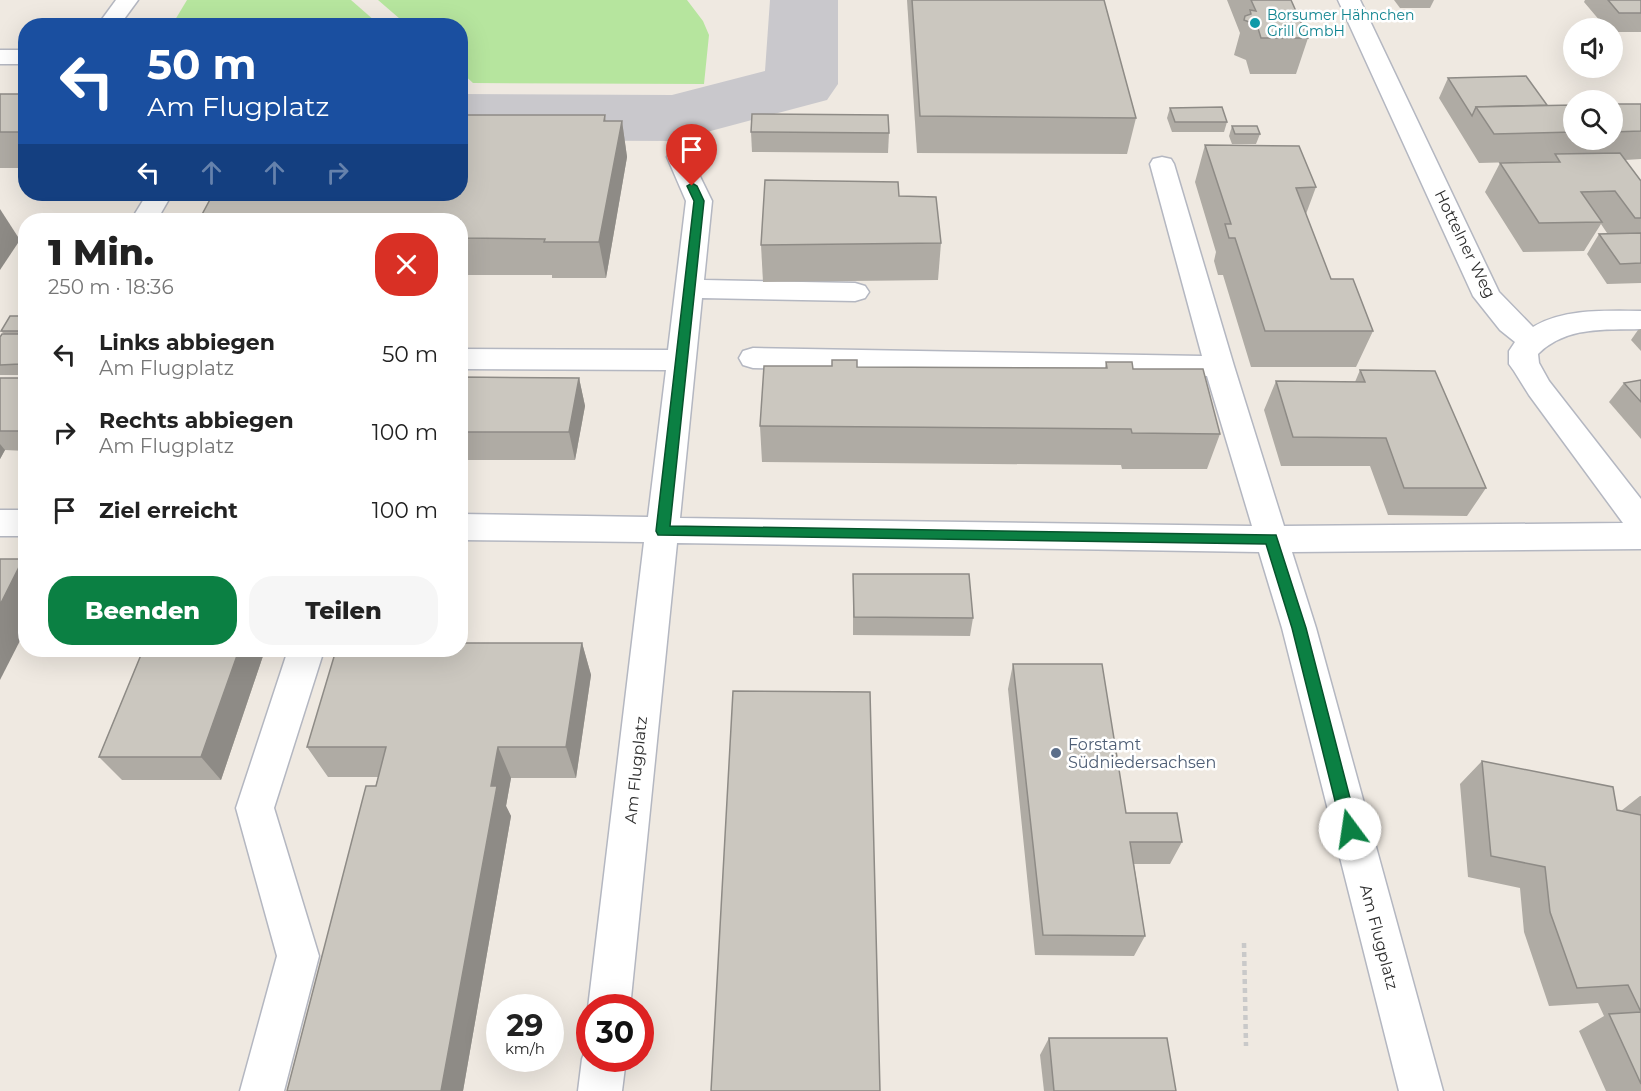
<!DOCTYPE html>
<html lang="de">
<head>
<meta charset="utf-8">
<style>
	:root { --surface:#fff; --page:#f6f6f6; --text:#222; --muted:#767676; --accent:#0b8043 }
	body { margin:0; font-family:Montserrat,sans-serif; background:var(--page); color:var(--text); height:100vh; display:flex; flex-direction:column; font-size:22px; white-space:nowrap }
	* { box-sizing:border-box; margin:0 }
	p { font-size:20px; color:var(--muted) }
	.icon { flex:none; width:33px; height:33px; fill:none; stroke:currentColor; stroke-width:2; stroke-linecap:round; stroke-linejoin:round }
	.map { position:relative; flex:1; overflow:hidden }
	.drawer { position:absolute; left:18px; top:213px; width:450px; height:444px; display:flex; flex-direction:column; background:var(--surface); border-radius:24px; box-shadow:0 6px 24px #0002 }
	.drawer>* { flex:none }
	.top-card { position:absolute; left:18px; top:18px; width:450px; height:183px; border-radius:24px; box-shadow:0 6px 24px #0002; background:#1a4fa0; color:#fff; overflow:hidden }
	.tools { position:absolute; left:1563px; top:18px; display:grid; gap:12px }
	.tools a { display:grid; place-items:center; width:60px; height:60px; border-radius:50%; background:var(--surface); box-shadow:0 6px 24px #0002; font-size:30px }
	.speed { position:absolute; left:486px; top:994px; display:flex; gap:12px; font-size:30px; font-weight:700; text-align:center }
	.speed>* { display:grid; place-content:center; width:78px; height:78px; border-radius:50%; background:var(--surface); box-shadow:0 6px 24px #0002; line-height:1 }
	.speed small { font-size:15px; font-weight:400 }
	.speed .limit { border:9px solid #d22; background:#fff; color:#111 }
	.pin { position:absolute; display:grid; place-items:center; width:51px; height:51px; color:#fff; margin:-62px -26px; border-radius:50% 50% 50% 0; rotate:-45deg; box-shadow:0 0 6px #0007 }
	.pin .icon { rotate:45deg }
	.me { position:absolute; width:66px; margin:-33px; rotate:346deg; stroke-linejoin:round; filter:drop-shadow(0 0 4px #0008) }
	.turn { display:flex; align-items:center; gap:21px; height:126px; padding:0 30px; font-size:27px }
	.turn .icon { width:78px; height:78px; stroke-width:2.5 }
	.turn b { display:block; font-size:42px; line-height:51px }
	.lanes { display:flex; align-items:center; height:57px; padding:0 30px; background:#0003; justify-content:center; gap:30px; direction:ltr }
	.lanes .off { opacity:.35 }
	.round { display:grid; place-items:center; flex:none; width:63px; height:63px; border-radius:24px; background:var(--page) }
	.overview { display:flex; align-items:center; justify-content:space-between; height:102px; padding:0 30px }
	h1 { font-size:36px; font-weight:800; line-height:45px }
	.cta { display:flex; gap:12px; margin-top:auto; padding:12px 30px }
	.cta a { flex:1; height:69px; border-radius:24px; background:var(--accent); color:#fff; font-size:24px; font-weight:800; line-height:69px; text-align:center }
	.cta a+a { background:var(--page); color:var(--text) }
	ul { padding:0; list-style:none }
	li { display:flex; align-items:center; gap:18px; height:78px; padding:0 30px }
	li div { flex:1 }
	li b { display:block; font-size:22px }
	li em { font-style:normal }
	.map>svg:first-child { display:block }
	.green { fill:#b6e59e }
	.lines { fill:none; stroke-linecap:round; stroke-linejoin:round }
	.taxiway { fill:#c9c8cc; fill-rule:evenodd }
	.minor-casing { stroke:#b4b7c1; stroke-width:3 }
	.path { stroke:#c9c9c9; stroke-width:4.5; stroke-dasharray:5 4; stroke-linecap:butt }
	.minor { fill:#fff; fill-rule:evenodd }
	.wall { fill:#afaba4 }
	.shaded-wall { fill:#8e8b86 }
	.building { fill:#cbc7bf; stroke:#8e8b86; stroke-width:1.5 }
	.route { fill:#0b8043; stroke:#07532c; stroke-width:1.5 }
	.culture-dot { fill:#0f9aa8; stroke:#fff; stroke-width:2 }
	.service-dot { fill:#5c6f8a; stroke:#fff; stroke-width:2 }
	.labels { text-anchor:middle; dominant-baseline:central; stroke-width:5; stroke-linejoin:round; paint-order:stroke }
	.far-culture-label { font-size:14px; fill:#0d838f; stroke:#fff; text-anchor:start }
	.street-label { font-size:16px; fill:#2e2e2e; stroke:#fff }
	.service-label { font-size:16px; fill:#4e5e75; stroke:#fff; text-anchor:start }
</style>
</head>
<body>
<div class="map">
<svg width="1641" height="1091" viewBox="0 0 1641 1091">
	<rect width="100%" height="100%" fill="#efe9e1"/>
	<g class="green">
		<path d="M187,0H351L375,21L373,26L172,25Z"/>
		<path d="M378,0H687L703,21L709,35L704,84L473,83L461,72L460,26L407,25Z"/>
	</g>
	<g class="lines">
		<path class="taxiway" d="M770,0H838V84L827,100L673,141L460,140V94L672,95L765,71Z"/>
		<defs>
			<g id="minor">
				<path d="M116,0H138L119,26H97Z"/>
				<path d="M1338,0H1360L1499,292L1533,327C1565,308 1606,311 1641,311V329C1605,330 1566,326 1538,354L1539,363L1549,381L1641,499V549L1292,552L1316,628L1443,1091H1399L1282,628L1259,552L677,543L630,1008H590V1013L588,1008L644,542L460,540V514L648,517L666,370L460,369V349L668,350L686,201L667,157L670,152L679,150L688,152L712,201L704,280L855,283L865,286L869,292L865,298L855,301L702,298L680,518L1252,526L1207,376L753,368L743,365L739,358L743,351L753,348L1202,356L1150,164L1153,159L1162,157L1171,159L1174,164L1234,366L1284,526L1623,523L1529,395L1514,371L1509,364V351L1515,342L1500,330L1473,296Z"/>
				<rect x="0" y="50" width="26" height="14"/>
				<path d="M147,194H172L157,220H131Z"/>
				<rect x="0" y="510" width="26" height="26"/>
				<path d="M288,650H324L274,808L319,956L284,1091H240L277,956L236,808Z"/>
				<path d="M588,1043L590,1059H626L622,1091H578L582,1059Z"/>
			</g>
		</defs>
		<use href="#minor" class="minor-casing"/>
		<path class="path" d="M1244,943L1246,1046"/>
		<use href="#minor" class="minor"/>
	</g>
	<g class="wall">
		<path d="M907,0H1104L1136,118L1127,154L917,153Z"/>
		<path d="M1227,0H1291L1308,38L1296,74H1250L1246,60L1234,55L1240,33Z"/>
		<path d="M1394,0H1434L1430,8H1400Z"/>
		<path d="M1585,0H1641V32H1612V28H1606L1584,2Z"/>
		<path d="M1448,78L1547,105H1574V140H1612V104H1641V159L1625,160L1641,181V283L1607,284L1587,254L1599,234L1607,233L1601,224L1584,251L1523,252L1485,192L1500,163L1551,161L1479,163L1439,98Z"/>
		<rect x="0" y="94" width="26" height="74"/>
		<path d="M1170,108L1227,122L1224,132H1172L1167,118Z"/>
		<path d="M605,115L606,121H622L627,157L606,278H552V275H460V220Z"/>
		<path d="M1232,126L1260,134L1256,144H1232L1229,136Z"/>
		<path d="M751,132L889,133L888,153L752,152Z"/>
		<path d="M1205,145L1316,187L1306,214L1331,279L1373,331L1356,367H1251L1223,275H1218L1214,261L1216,252L1195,182Z"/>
		<path d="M941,243L938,280L763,282L761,245Z"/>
		<path d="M26,316V375H0V337L4,334L1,331Z"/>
		<path d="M1641,329V351L1631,340L1638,330Z"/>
		<path d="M1106,362L1133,369L1220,434L1207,469H1122L1121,465L762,462L760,426L857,367L1105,368Z"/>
		<path d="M1360,370L1486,488L1467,516L1388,515L1370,466H1281L1264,410L1276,381L1355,382Z"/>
		<path d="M460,377L579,378L585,406L575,460H460Z"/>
		<path d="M0,378H26V451L5,450L0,459Z"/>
		<path d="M1641,380V439L1609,402L1624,383Z"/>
		<path d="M853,574L973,618L970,636L853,635Z"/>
		<path d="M582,643L591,675L576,778H511L506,806L511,816L463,1091H287L378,777H328L307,747Z"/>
		<path d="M143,650H265L221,780H122L99,757Z"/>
		<path d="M1013,664L1126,813L1182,842L1170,864H1134L1145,936L1134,956L1035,955L1008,689Z"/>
		<path d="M1482,761L1617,810L1621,811L1640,796H1641V1091H1606L1579,1031L1604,1016L1598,1003L1549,1006L1524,932L1520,888L1468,877L1460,784Z"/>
		<path d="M1049,1038L1176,1091H1044L1040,1055Z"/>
	</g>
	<g class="shaded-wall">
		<path d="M622,121L627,157L606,278L599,242Z"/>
		<path d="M0,209L20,240L0,270Z"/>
		<path d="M26,355V372L20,364Z"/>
		<path d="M579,378L585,406L575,460L569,432Z"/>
		<path d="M26,420V439L19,431Z"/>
		<path d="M0,444L5,450L0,459Z"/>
		<path d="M23,559L26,562V629L0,680V605Z"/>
		<path d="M582,643L591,675L576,778L566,747Z"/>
		<path d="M239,650H265L221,780L201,757Z"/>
		<path d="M498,747L511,778L506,806L511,816L463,1091H441L491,786Z"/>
	</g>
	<g class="building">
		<path d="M912,0H1104L1136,118L920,116Z"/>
		<path d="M1251,0H1291L1308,38H1261L1257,25L1244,20L1245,16L1251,14L1250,10L1256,11Z"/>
		<path d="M1608,0H1641V13H1619Z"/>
		<path d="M1526,76L1547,105L1476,107L1472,116L1448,78Z"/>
		<rect x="0" y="94" width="26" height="38"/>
		<path d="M1612,104H1641V131L1612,132Z"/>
		<path d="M1574,105V132L1494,134L1476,107Z"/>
		<path d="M1222,107L1227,122H1175L1170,108Z"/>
		<path d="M752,114L888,115L889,133L751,132Z"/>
		<path d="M460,115H605L604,121H622L599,242H544L545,239L460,238V220H199L213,194H460Z"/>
		<path d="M1232,126H1257L1260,134H1235Z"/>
		<path d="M1205,145L1299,146L1316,187L1296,188L1331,279H1353L1373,331H1265L1235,238H1229L1225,224H1231Z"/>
		<path d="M1620,153L1641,181V218H1635L1615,191L1581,192L1602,222L1539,223L1500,163L1560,162L1555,154Z"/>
		<path d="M765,180L898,182L899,196L936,197L941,243L761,245Z"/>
		<path d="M1641,233V263L1620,264L1599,234Z"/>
		<path d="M10,316H26V331H1Z"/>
		<path d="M2,334H26V355L20,364L0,365V337Z"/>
		<path d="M832,360H857V367L1107,368L1106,362H1132L1133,369H1203L1220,434L1132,433L1131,429L760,426L764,366H832Z"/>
		<path d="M1360,370L1435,371L1486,488H1404L1386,438L1293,437L1276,381L1365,382Z"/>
		<path d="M460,377L579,378L569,432H460Z"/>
		<path d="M0,378H26V420L19,431H0Z"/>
		<path d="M1641,380V402L1624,383Z"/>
		<path d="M0,559H23L0,605Z"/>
		<path d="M853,574H969L973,618L854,617Z"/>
		<path d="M460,643H582L566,747H498L491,786H497L441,1091H287L366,786H376L386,747H307L336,650H460Z"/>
		<path d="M143,650H239L201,757H99Z"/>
		<path d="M1013,664H1102L1126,813H1177L1182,842H1130L1145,936L1043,935Z"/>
		<path d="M733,691L870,692L880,1091H711Z"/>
		<path d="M1482,761L1613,787L1617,810L1641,815V1084L1609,1014L1641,1012L1628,985L1577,988L1550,912L1545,867L1491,856Z"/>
		<path d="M1049,1038H1167L1176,1091H1054Z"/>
	</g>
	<path class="route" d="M692,183L697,186L704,201L670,526L1276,535L1306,628L1358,829L1356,835L1350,837L1344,835L1342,829L1292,628L1266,544L658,535L656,531L694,201L687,186Z"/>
	<circle class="culture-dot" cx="1255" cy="23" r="6"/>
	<circle class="service-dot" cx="1056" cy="753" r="6"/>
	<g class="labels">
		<g class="far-culture-label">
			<text x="1267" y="15">Borsumer Hähnchen<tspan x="1267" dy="16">Grill GmbH</tspan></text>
		</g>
		<g class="street-label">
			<text transform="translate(1465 244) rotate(64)">Hottelner Weg</text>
			<text transform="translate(636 770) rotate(-84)">Am Flugplatz</text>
			<text transform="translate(1379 937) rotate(75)">Am Flugplatz</text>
		</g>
		<g class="service-label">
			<text x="1068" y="744">Forstamt<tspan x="1068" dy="18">Südniedersachsen</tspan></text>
		</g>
	</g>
</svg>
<div class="tools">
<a><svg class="icon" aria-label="sound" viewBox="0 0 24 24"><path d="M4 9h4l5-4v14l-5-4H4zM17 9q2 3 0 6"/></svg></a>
<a><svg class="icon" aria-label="search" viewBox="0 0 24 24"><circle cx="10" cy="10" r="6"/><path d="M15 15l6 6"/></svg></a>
</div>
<div class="speed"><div>29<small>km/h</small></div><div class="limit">30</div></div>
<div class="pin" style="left:692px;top:186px;background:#d93025"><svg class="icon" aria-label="arrive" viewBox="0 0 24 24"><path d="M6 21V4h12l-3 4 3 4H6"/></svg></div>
<svg class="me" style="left:1350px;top:829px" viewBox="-20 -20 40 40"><circle r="19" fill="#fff"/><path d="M0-13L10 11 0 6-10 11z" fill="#0b8043"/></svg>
<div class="top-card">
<div class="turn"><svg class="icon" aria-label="left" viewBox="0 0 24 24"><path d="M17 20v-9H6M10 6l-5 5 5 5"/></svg><div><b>50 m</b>Am Flugplatz</div></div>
<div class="lanes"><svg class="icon" aria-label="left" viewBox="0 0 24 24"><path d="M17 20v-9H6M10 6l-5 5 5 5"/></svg><svg class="icon off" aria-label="ahead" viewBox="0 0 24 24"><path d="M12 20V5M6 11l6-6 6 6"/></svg><svg class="icon off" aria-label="ahead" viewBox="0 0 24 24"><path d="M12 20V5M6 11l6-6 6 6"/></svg><svg class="icon off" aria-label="right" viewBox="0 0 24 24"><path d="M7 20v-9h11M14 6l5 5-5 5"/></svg></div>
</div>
<section class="drawer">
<div class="overview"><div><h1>1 Min.</h1><p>250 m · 18:36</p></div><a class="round" style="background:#d93025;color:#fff"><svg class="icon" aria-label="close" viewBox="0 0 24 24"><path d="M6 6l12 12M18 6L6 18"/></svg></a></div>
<ul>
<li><svg class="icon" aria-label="left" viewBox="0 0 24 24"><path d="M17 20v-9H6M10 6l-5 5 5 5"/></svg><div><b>Links abbiegen</b><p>Am Flugplatz</p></div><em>50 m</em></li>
<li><svg class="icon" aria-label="right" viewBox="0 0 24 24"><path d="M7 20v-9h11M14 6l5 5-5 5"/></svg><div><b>Rechts abbiegen</b><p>Am Flugplatz</p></div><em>100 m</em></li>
<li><svg class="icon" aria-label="arrive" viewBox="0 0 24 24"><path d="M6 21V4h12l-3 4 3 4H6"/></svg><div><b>Ziel erreicht</b></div><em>100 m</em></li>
</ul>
<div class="cta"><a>Beenden</a><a>Teilen</a></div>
</section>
</div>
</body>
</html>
